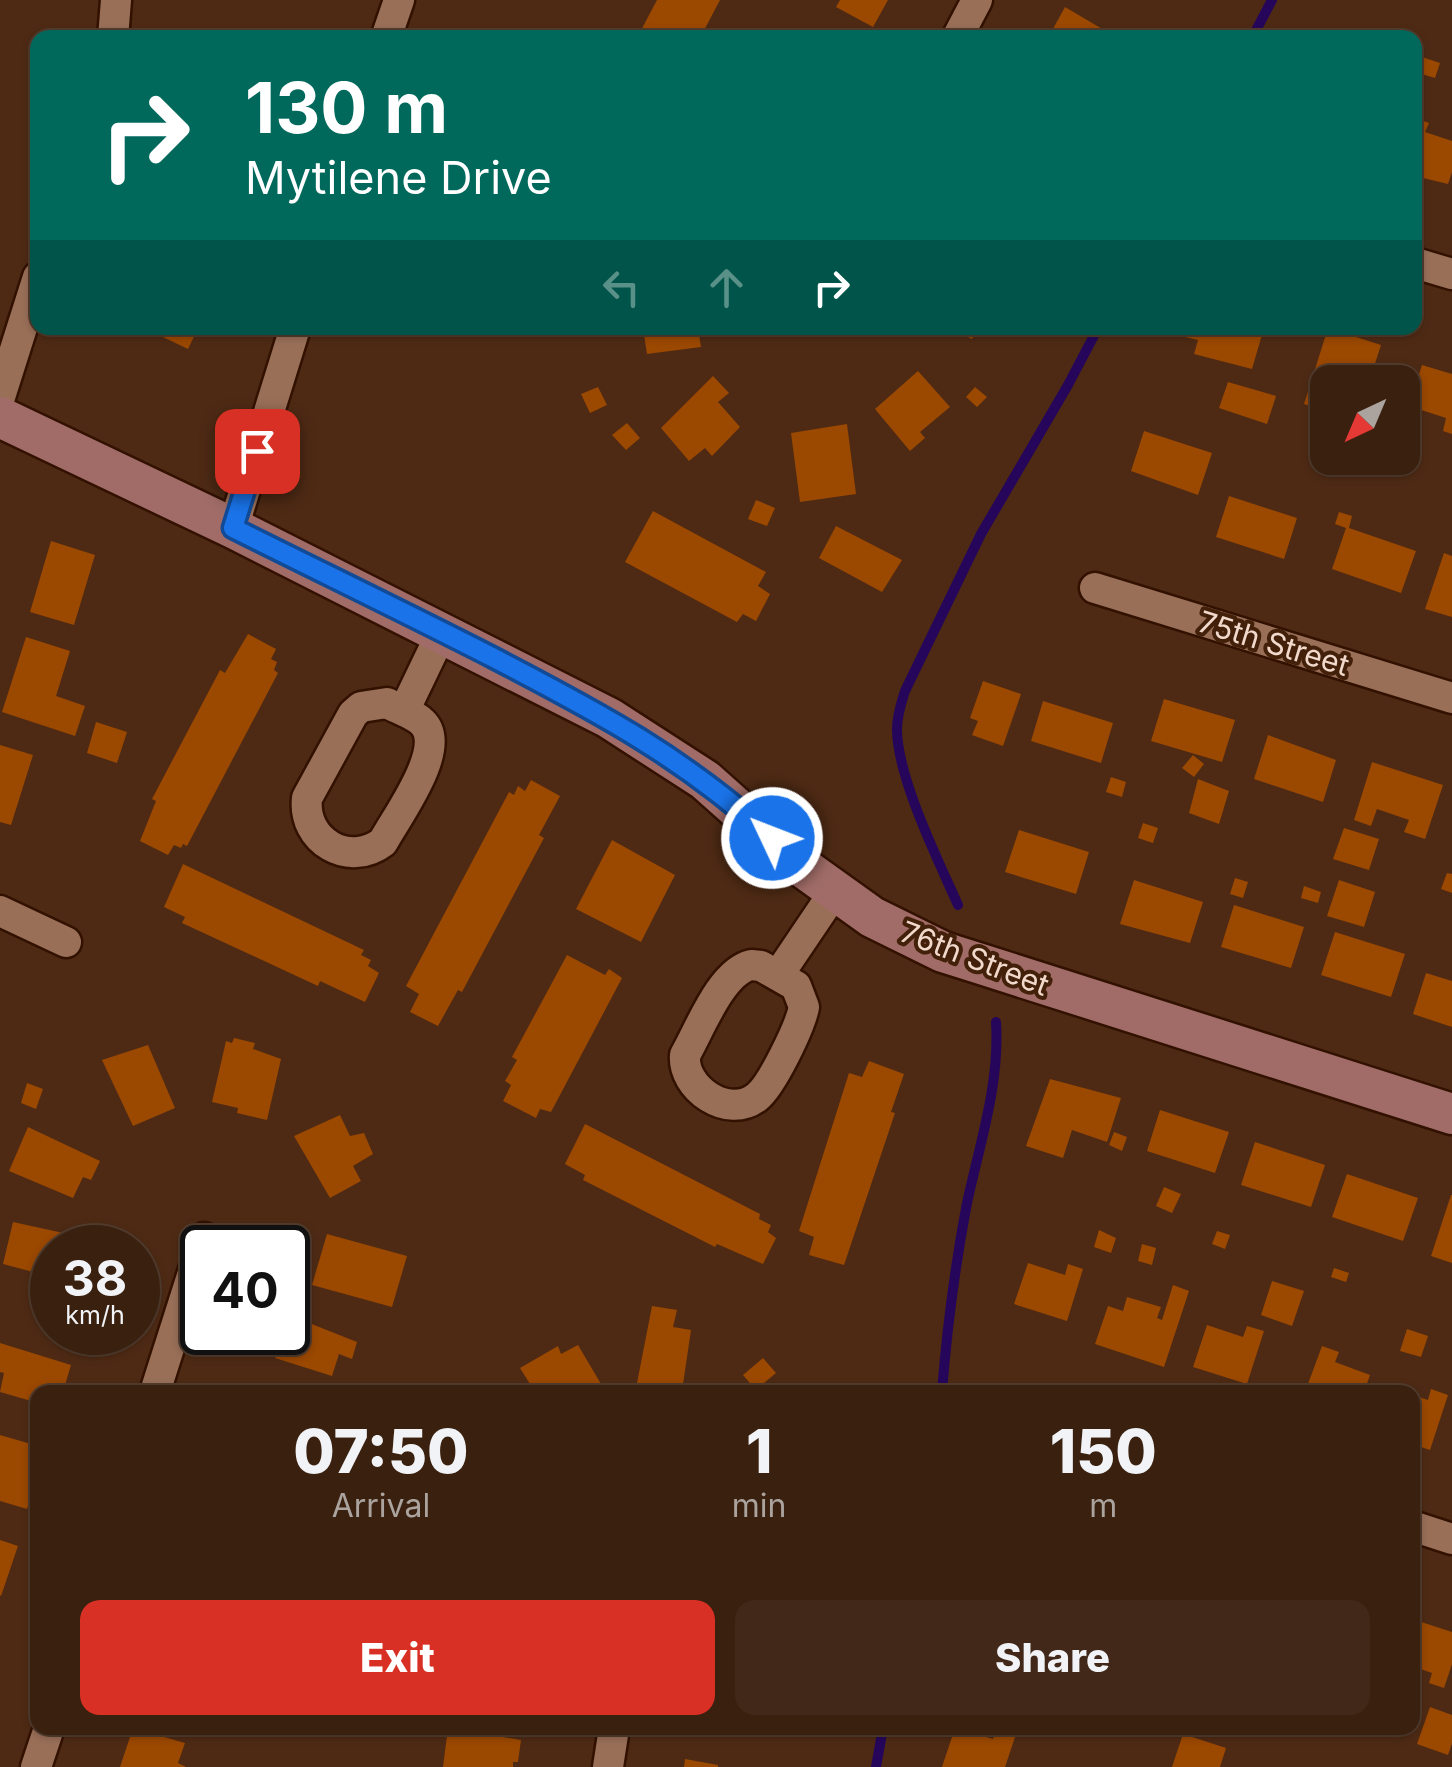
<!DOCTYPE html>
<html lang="en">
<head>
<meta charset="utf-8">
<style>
	:root { --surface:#3a200f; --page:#412818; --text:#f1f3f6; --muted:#aba39e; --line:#543e2f; --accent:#d93025 }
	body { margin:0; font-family:Inter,sans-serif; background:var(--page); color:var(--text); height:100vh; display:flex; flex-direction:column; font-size:38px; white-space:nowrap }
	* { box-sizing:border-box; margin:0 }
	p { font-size:32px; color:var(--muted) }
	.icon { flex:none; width:55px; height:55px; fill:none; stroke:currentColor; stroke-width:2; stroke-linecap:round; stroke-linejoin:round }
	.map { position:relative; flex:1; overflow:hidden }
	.drawer { position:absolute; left:30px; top:1385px; width:1390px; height:350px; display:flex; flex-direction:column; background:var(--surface); border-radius:20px; box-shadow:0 2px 8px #0004,0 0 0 2px var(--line) }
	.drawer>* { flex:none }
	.top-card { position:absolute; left:30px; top:30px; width:1392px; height:305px; border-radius:20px; box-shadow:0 2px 8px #0004,0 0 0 2px var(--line); background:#00695c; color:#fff; overflow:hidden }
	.needle { width:65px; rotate:224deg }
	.fabs { position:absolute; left:1310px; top:365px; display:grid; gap:20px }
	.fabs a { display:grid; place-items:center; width:110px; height:110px; border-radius:20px; background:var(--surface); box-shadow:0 2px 8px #0004,0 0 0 2px var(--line); font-size:50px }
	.speed { position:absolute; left:30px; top:1225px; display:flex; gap:20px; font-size:50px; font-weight:700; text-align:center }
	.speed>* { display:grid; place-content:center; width:130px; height:130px; border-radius:50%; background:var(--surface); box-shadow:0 2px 8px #0004,0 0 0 2px var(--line); line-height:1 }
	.speed small { font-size:25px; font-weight:400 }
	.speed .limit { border:5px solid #111; border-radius:15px; background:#fff; color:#111 }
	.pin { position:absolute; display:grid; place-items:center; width:85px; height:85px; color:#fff; margin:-42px; border-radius:20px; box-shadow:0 5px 15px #0006 }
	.me { position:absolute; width:110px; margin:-55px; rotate:313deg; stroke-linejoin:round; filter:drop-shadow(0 0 8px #0008) }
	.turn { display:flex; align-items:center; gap:35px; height:210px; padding:0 50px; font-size:45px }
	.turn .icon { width:130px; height:130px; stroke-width:2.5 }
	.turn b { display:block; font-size:70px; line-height:85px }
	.lanes { display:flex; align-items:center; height:95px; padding:0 50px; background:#0003; justify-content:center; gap:50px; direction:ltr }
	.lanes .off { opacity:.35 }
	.eta { display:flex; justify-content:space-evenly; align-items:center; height:170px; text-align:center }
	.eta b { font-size:60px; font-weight:800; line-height:70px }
	.button { display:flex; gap:20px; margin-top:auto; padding:20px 50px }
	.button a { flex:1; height:115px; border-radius:20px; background:var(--accent); color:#fff; font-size:40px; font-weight:800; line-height:115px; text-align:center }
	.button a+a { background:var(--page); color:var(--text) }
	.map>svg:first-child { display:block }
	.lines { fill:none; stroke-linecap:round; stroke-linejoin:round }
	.stream { stroke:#26065a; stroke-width:10 }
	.building { fill:#9b4801 }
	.street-casing { stroke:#321100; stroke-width:35 }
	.secondary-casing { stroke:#321100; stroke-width:45 }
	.street { stroke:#996f58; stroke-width:30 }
	.secondary { stroke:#a16c67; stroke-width:40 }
	.route-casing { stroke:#114b97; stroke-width:25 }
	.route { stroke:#1a73e8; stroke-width:18 }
	.labels { text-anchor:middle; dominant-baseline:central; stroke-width:8; stroke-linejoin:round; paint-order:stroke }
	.street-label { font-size:30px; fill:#f1d9cc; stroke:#432009 }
</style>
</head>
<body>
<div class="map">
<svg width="1452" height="1767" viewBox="0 0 1452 1767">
	<rect width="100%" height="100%" fill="#4e2a14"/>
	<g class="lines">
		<g class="stream">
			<path d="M1252,38L1272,0"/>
			<path d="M958,905C938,860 897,777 897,729C897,715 901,704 905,691L981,534L1068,385L1098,328"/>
			<path d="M942,1392C947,1328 955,1266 967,1203C980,1143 1000,1083 996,1022"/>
			<path d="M876,1767L883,1728"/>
		</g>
	</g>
	<g class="building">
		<path d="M657,0H720L700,38H637Z"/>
		<path d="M840,0H888L873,27L836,7Z"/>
		<path d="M1065,7L1104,30L1100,38H1048Z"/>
		<path d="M1419,56L1440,63L1435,78L1415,72Z"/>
		<path d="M1415,118L1429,123L1425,132L1452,141V172L1448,184L1415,176Z"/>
		<path d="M144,328H198L188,349Z"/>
		<path d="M643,328H698L701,347L647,354Z"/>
		<path d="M950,328H978L972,339Z"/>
		<path d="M1179,328H1264L1252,369L1194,354L1198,340L1177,335Z"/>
		<path d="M1328,328L1381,345L1369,382H1328L1325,411L1304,404Z"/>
		<path d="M1422,365L1452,374V434L1443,431L1446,418L1409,406Z"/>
		<path d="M918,371L950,407L920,432L925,438L910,451L875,409Z"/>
		<path d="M713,376L729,393L718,402L740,427L712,456L705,448L689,461L661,428Z"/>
		<path d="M1228,382L1276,396L1267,424L1219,408Z"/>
		<path d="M598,387L607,405L590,413L581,394Z"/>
		<path d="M975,387L987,397L977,407L966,397Z"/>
		<path d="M627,423L640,438L626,450L612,435Z"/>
		<path d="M847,424L856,494L800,502L791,433Z"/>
		<path d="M1144,431L1212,453L1198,495L1131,471Z"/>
		<path d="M1229,496L1297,518L1284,559L1216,537Z"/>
		<path d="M756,500L775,508L767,526L748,519Z"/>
		<path d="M653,511L766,572L758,586L770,594L756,621L743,614L737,622L625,562Z"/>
		<path d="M1339,512L1352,516L1349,528L1416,551L1401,593L1332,569L1346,528L1335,524Z"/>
		<path d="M836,526L902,560L882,592L819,558Z"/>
		<path d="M51,541L95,555L74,625L30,612Z"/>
		<path d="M1444,553L1452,556V617L1425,609Z"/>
		<path d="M248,634L276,649L271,659L277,662L274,670L278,673L187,846L183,844L181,848L174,845L168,855L140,841L156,801L152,799L220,670L225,673Z"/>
		<path d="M26,637L70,651L56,696L85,706L75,736L2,712Z"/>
		<path d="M983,681L1021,694L1003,746L972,735L978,721L970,718Z"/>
		<path d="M1164,699L1235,720L1222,762L1151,741Z"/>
		<path d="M1043,701L1113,723L1101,763L1031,741Z"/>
		<path d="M96,722L127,732L117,763L87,753Z"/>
		<path d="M1268,735L1336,760L1323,802L1254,779Z"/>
		<path d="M0,745L33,755L11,825L0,822Z"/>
		<path d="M1193,755L1204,764L1194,777L1182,768Z"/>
		<path d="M1372,762L1443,785L1425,839L1404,832L1409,820L1377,809L1371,826L1354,820Z"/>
		<path d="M1111,777L1126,782L1122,797L1106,792Z"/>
		<path d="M1198,779L1229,791L1219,824L1189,813Z"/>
		<path d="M531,780L560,796L539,835L544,838L462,992L458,990L438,1026L410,1012L419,994L406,986L509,792L514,795L518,786L525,791Z"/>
		<path d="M1143,823L1158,828L1153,843L1138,838Z"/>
		<path d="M1344,828L1379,839L1369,870L1333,859Z"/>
		<path d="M1019,830L1089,852L1076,894L1005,872Z"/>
		<path d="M612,840L675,875L641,942L576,909Z"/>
		<path d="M183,864L364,950L361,955L371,960L368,966L379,973L365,1002L320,981L318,986L182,923L185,917L164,907Z"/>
		<path d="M1447,873L1452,874V893L1441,889Z"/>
		<path d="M1235,878L1248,882L1243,898L1230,894Z"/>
		<path d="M1134,880L1203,902L1190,943L1120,924Z"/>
		<path d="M1339,880L1375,892L1364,927L1327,916Z"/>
		<path d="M1304,886L1321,892L1318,903L1301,898Z"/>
		<path d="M1234,905L1304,927L1291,968L1221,947Z"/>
		<path d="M1335,932L1405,954L1391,997L1321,975Z"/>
		<path d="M567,955L605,975L609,969L622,978L551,1112L540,1109L536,1118L503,1101L511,1085L505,1081L517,1060L512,1057Z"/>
		<path d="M1426,973L1452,981V1027L1413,1014Z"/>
		<path d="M234,1038L255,1043L253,1049L281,1059L267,1120L237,1113L238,1108L212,1102L226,1041L232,1043Z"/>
		<path d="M148,1045L175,1108L133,1126L102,1060Z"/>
		<path d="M869,1061L904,1074L891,1112L895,1113L844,1265L809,1255L814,1237L799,1231L849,1073L862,1077Z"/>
		<path d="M1050,1079L1121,1098L1107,1142L1072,1130L1063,1158L1026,1146Z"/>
		<path d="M27,1083L43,1089L36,1109L21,1103Z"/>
		<path d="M1160,1110L1229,1132L1215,1173L1147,1151Z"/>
		<path d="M340,1115L350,1136L364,1133L373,1154L353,1166L361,1181L330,1198L294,1136Z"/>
		<path d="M585,1124L760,1214L759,1219L771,1225L768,1232L776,1238L763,1264L717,1244L715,1247L583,1180L585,1175L565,1164Z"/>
		<path d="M28,1127L100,1161L91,1180L83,1177L73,1198L9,1171Z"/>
		<path d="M1114,1132L1127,1137L1122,1151L1109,1145Z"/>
		<path d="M1255,1142L1325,1165L1311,1207L1241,1185Z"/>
		<path d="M1347,1174L1418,1198L1403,1241L1332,1217Z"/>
		<path d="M1164,1187L1181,1194L1172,1213L1156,1206Z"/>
		<path d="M1451,1195H1452V1263L1431,1256Z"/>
		<path d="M13,1222L77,1236L75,1248H52V1277L3,1264Z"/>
		<path d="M1099,1230L1116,1238L1111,1253L1094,1247Z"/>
		<path d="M1217,1231L1230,1235L1225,1249L1212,1244Z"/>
		<path d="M327,1234L407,1256L392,1307L312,1285Z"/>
		<path d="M1142,1244L1156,1248L1152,1265L1138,1261Z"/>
		<path d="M1028,1263L1065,1275L1068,1264L1083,1269L1067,1321L1014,1304Z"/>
		<path d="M1334,1268L1349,1273L1346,1282L1331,1277Z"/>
		<path d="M1272,1281L1304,1291L1292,1326L1261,1315Z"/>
		<path d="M1173,1285L1189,1291L1164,1367L1095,1344L1108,1306L1123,1311L1127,1297L1161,1307L1157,1318L1162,1320Z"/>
		<path d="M652,1306L677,1310L673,1327L691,1330L682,1391L637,1383Z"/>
		<path d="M289,1315L357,1342L352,1359L339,1354L332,1376L275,1358L283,1332H288Z"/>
		<path d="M1207,1325L1243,1337L1247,1326L1264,1331L1247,1384L1193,1367Z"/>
		<path d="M1407,1329L1428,1336L1421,1357L1400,1351Z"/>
		<path d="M0,1343L71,1365L63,1392H38V1403L0,1392L4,1373L0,1372Z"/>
		<path d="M578,1345L601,1384L587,1392H535L520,1368L558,1346L561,1354Z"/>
		<path d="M1322,1346L1339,1352L1335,1362L1370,1375L1364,1392H1305Z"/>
		<path d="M763,1358L776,1373L764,1383L773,1392H749L754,1388L743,1375Z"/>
		<path d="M1431,1389L1448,1395L1430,1450L1412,1444V1395L1428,1400Z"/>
		<path d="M0,1435L38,1446V1470L27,1509L0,1501Z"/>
		<path d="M0,1540L18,1546L1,1596L0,1595Z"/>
		<path d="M1412,1619L1452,1632V1664L1444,1688L1429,1683L1432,1673L1412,1666Z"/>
		<path d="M1430,1707L1452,1715V1743L1448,1755L1417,1744Z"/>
		<path d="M133,1728L185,1743L178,1763L186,1767H120Z"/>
		<path d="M448,1728L521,1740L518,1762H513V1767H443Z"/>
		<path d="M955,1728L993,1739L997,1728H1018L1005,1767H942Z"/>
		<path d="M1352,1728H1370L1367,1737L1351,1730Z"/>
		<path d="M1183,1734L1226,1748L1220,1767H1172Z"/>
		<path d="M685,1759L718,1765V1767H684Z"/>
	</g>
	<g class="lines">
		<defs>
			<g id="street">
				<path d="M113,38L116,0"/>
				<path d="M386,38L399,0"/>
				<path d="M957,38L977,0"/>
				<path d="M1415,263L1452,274"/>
				<path d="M0,397L38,277"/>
				<path d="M233,528L295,328"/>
				<path d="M1095,588L1452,698"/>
				<path d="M387,703C398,709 414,714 422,722C449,747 397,816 383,842C349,868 302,841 307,798L353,714L361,707Z"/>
				<path d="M404,711L442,632"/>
				<path d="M0,911L66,942"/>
				<path d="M751,965L761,966L796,986L804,1007C800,1027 772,1085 757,1097C728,1120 682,1088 685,1055C700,1029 721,972 751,965Z"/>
				<path d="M779,974L835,891"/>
				<path d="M155,1392L204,1238"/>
				<path d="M1412,1526L1452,1539"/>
				<path d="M36,1767L49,1728"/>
				<path d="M608,1767L614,1728"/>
			</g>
			<path id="secondary" d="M0,417L233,528L609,718L705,780L805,869L872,917L943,952L981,964L1452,1114"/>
		</defs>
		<use href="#street" class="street-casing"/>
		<use href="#secondary" class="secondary-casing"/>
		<use href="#street" class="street"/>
		<use href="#secondary" class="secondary"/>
	</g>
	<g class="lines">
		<defs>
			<path id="route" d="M257,451L233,528C319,571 406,613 492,657C598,712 683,757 772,838"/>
		</defs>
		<use href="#route" class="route-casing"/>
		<use href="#route" class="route"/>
	</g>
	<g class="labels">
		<g class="street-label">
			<text transform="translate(1274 643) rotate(17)">75th Street</text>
			<text transform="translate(975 958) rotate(21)">76th Street</text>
		</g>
	</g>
</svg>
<div class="fabs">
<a><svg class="needle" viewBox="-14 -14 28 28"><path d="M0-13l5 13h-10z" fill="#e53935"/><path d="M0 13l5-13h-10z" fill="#aba39e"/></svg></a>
</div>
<div class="speed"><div>38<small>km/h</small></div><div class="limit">40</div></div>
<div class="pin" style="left:257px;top:451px;background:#d93025"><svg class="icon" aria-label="arrive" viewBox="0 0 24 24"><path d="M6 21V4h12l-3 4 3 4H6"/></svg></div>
<svg class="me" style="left:772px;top:838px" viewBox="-20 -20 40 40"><circle r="17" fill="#1a73e8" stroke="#fff" stroke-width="3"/><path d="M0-11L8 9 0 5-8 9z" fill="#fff"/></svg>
<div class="top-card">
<div class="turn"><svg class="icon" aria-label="right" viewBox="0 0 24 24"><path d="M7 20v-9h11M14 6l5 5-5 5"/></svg><div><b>130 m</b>Mytilene Drive</div></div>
<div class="lanes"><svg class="icon off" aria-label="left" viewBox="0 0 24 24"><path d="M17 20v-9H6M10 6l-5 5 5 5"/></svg><svg class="icon off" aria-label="ahead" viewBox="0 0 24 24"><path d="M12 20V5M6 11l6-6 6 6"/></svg><svg class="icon" aria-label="right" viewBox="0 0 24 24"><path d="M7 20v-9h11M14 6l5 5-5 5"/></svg></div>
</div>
<section class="drawer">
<div class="eta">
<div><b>07:50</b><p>Arrival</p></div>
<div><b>1</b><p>min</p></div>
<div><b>150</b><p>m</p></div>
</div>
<div class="button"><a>Exit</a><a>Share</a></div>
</section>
</div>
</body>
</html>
